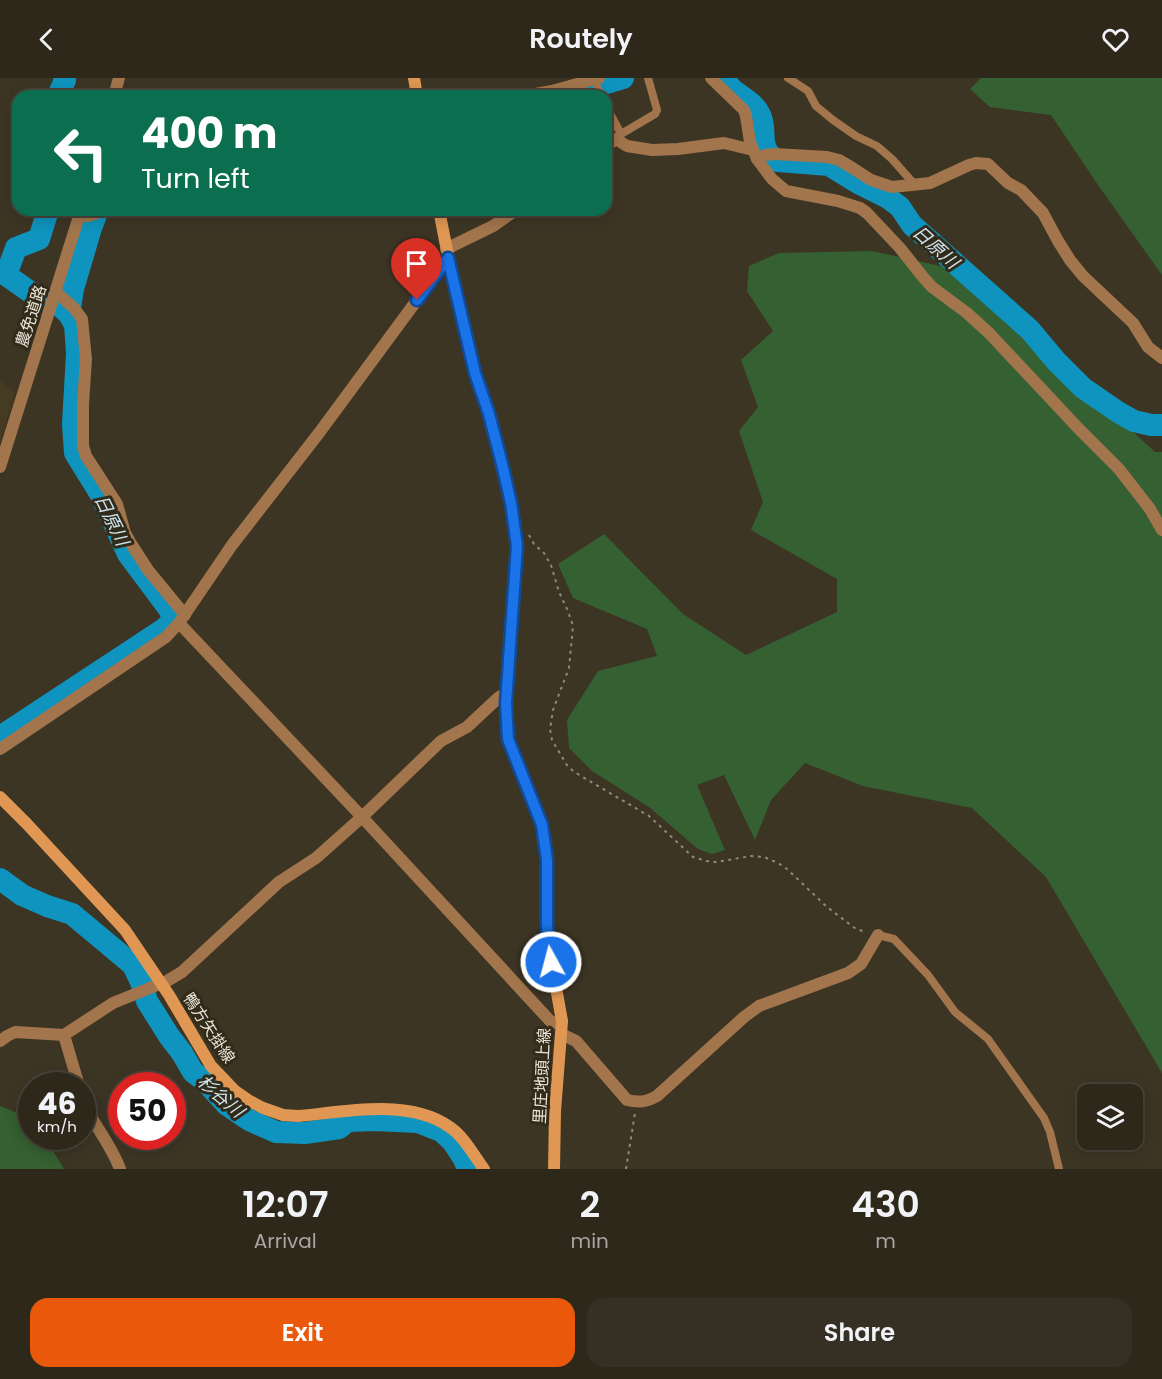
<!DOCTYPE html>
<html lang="en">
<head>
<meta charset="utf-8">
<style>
	:root { --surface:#2e281b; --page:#363024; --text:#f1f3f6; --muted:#a7a6a3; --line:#49443a; --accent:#ea580c }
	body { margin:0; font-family:Poppins,"Noto Sans JP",sans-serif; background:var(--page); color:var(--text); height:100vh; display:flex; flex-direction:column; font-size:22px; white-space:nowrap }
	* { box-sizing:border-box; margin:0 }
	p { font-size:20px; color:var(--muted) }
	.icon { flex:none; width:33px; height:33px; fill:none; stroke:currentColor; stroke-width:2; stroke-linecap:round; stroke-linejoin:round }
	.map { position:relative; height:1091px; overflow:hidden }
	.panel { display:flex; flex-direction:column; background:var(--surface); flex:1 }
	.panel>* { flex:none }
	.guide { position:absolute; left:12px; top:12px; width:600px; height:126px; border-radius:18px; box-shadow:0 3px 15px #0003,0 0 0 2px var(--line); background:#0b6e4f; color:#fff; overflow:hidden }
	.fabs { position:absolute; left:1077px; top:1006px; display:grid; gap:12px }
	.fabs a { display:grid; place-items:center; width:66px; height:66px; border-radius:12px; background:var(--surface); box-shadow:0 3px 15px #0003,0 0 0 2px var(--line); font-size:30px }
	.speed { position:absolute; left:18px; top:994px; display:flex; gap:12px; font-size:30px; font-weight:700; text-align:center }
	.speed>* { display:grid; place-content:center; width:78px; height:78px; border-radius:50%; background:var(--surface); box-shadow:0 3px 15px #0003,0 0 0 2px var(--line); line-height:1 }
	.speed small { font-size:15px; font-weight:400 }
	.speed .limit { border:9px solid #d22; background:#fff; color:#111 }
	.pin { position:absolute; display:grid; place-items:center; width:51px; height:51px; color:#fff; margin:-62px -26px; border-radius:50% 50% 50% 0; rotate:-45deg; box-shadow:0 0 6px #0007 }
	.pin .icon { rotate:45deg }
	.me { position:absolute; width:66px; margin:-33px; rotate:353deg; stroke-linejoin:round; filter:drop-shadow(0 0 4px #0008) }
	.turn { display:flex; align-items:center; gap:21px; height:126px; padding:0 30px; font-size:27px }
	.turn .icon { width:78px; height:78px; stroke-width:2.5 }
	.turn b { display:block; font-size:42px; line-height:51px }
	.eta { display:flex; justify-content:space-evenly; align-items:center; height:102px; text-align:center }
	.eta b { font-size:36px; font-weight:600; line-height:42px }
	.button { display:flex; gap:12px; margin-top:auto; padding:12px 30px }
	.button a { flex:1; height:69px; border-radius:18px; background:var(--accent); color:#fff; font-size:24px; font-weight:600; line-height:69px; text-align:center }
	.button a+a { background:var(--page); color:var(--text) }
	header { display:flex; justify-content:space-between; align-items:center; height:78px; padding:0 30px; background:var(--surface); font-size:27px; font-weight:600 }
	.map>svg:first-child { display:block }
	.built { fill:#453a22 }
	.green { fill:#356031 }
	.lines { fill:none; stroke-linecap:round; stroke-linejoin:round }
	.river { stroke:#0e94be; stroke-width:22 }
	.path { stroke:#918a7d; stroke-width:2; stroke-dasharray:3 4.5; stroke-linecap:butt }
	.service { stroke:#a2754c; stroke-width:8 }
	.minor { stroke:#a2754c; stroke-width:12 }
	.tertiary { stroke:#a2754c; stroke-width:12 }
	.secondary { stroke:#df9753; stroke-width:12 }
	.route-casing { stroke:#114b97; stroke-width:15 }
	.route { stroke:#1a73e8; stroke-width:10 }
	.labels { text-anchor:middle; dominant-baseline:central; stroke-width:6; stroke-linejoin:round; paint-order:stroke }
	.street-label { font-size:16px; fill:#e9e3d9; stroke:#332b1a }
	.water-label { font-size:18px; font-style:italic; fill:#cee6f1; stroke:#332b1a }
</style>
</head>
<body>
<header><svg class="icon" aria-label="back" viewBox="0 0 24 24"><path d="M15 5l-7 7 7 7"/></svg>Routely<svg class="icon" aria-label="heart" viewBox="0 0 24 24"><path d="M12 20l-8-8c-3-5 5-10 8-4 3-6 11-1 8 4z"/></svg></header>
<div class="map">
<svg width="1162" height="1091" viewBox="0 0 1162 1091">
	<rect width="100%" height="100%" fill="#3d3524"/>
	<path class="built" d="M0,304H2L15,315L0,364Z"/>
	<g class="green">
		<path d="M981,0H1162V197L1098,107L1051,37L990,29L970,11Z"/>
		<path d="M872,173L945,189L1023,258L1078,318L1131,352L1155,374H1162V995L1046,799L972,730L863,708L805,685L771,722L755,762L724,697L697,707L725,772L712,776L698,771L649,729L592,693L569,670L567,642L598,593L657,578L647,551L573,520L558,486L604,456L683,536L746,577L837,534V501L751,452L763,424L739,353L758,329L741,282L773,253L747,213L749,188L779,175Z"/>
		<path d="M0,1028L31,1041L32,1059H45L64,1091H0Z"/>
	</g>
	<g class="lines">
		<g class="river">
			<path d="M723,0C726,4 729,8 732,11C741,19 755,25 760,37C768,53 756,71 778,83L829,87L860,106L888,120L900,129L912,147L1030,252L1056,283L1083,310L1118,334L1134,343L1151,347H1162"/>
			<path d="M58,18L65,2L64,0"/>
			<path d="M564,18L623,0"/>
			<path d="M48,132L39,161L16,170L6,197L43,223L60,228L69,236"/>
			<path d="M0,659L164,551L172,543V537L169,531L128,476L101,417L75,375L73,346L77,275L75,247L69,236L73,211L91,150L98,132"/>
			<path d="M0,801L22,817L47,828L72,836L133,887L141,904L147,923L169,958L182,975L193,994L204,1002L227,1027L249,1042L276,1054L305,1055L339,1050L348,1043L374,1042L418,1044L441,1053L453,1064L464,1081L468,1091"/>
		</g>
		<g class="path">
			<path d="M529,457L534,466L544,475L551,487L559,514L568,533L573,548L569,590L553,632L550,651L552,662L568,689L576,695L649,738L693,779L706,783L716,784L751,778L764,779L778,785L787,791L827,829L856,851L866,854"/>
			<path d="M626,1091L635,1035"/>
		</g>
		<g class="service">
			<path d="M788,0L808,13L816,28L833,42L856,58L877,68L892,81L915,107"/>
			<path d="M594,1L601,18"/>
			<path d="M606,28L621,56L618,60"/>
			<path d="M621,56L655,36L657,32L648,0"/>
			<path d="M878,857L894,861L928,897L955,934L988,961L1044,1040L1050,1054L1059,1091"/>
		</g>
		<g class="minor">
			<path d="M711,0L744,32L746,38L750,64L757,81L772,101L786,113L838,123L860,130L867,135L900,170L923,199L932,209L967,235L989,255L1079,351L1119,391L1150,431L1162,452"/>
			<path d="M524,18L552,13L599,0"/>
			<path d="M606,68L616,61L627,68L652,72L678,71L724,65L753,72"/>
			<path d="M757,81L765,77L775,76L827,79L839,82L854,91L871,102L892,109L930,105L969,87L976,85L988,86L1008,105L1021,112L1043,135L1058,163L1070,182L1083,198L1133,245L1148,269L1162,280"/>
			<path d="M79,138H88L107,132"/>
			<path d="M446,171L493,148L516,132"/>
			<path d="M56,214L74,230L82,241L86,281L83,326V368L86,378L117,426L125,455L130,464L148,492L185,537"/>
			<path d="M179,545L362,739L552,945L562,943"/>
			<path d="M0,671L166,559L179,545L232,467L319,355L448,180"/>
			<path d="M561,956L576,963L627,1022C639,1025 646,1024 657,1018L744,939L759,928L848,895L861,886L878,857"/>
			<path d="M64,957L79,1008"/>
			<path d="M0,963L7,958L15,954L64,957L113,925L167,903L182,894L279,804L316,780L362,739L441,663L467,649L498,620L507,614"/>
			<path d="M82,1023C94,1047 111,1066 120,1091"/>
		</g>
		<g class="tertiary">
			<path d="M114,18L119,0"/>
			<path d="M0,389L81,132"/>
		</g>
		<g class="secondary">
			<path d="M414,0L417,18"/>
			<path d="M439,132L453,203L475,295L489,336L502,385L511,425L517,468L506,625L508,661L542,747L547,782L546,826L548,865L562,943L555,1033L554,1091"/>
			<path d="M0,719L27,746L125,852L169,917L211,988L235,1013L248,1022L263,1030L283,1037L298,1038C346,1034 416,1018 456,1054C467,1064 475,1079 484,1091"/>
		</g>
	</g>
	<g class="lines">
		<defs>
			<path id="route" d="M417,222L448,180L475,295L489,336L502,386L511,425L517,468L506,625L508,661L542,747L547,782V845L548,865L551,884"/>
		</defs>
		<use href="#route" class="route-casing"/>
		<use href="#route" class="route"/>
	</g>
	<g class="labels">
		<g class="street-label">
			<text transform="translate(31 238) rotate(-72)">農免道路</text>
			<text transform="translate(209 950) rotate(57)">鴨方矢掛線</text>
			<text transform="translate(542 998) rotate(-87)">里庄地頭上線</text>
		</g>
		<g class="water-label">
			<text transform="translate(936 169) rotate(42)">日原川</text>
			<text transform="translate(112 442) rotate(64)">日原川</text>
			<text transform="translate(221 1018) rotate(41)">杉谷川</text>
		</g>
	</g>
</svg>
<div class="fabs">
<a><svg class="icon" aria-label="layers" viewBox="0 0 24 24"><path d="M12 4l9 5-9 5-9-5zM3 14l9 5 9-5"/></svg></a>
</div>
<div class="speed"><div>46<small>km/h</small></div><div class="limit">50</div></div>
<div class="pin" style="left:417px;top:222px;background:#d93025"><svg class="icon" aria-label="arrive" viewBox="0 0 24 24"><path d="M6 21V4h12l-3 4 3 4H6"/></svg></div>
<svg class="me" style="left:551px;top:884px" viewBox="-20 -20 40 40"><circle r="17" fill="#1a73e8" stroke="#fff" stroke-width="3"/><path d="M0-11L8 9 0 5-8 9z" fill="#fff"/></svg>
<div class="guide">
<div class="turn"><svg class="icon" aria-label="left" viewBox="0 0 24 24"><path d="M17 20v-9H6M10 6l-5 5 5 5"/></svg><div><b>400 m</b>Turn left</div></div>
</div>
</div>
<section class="panel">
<div class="eta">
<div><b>12:07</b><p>Arrival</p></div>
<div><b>2</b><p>min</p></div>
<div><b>430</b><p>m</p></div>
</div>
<div class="button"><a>Exit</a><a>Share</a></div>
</section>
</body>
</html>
